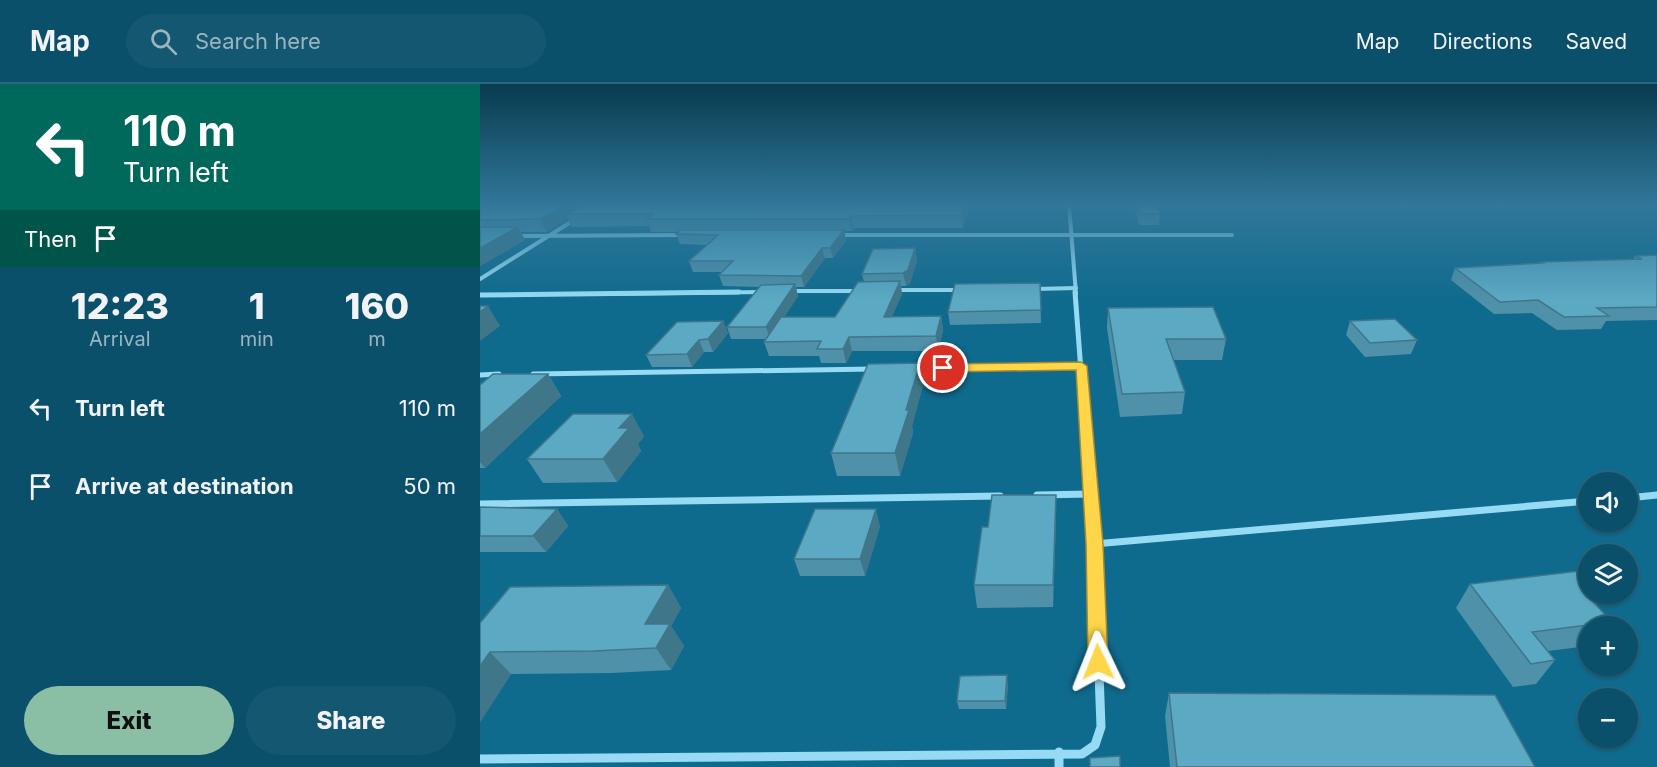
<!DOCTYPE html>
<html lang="en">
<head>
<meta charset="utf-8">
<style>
	:root { --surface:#0b506a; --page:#145770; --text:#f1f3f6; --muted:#9ab5c1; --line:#2b677e; --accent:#8abfa5 }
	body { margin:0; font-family:Inter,sans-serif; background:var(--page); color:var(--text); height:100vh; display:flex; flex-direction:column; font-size:22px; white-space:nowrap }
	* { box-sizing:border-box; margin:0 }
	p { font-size:20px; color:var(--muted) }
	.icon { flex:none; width:33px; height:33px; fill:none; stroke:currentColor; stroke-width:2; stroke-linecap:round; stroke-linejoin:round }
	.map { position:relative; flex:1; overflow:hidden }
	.side { display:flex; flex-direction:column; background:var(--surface); width:480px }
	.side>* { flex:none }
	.top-card { background:#00695c; color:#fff; overflow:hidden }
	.tools { position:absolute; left:1098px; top:388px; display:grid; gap:12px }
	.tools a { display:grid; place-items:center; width:60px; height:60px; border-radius:50%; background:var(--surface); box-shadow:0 2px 4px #0004,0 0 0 2px var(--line); font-size:30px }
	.pin { position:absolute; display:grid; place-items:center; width:51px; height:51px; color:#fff; margin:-26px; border:3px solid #fff; border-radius:50%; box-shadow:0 2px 6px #0007 }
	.me { position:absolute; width:66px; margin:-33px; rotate:358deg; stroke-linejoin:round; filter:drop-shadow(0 0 4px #0008) }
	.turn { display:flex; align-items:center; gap:21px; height:126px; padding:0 24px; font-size:27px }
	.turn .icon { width:78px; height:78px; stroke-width:2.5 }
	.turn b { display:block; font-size:42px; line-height:51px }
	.then { display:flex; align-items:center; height:57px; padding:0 24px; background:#0003; gap:12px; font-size:22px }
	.eta { display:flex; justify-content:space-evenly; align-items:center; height:102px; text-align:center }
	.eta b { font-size:36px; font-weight:800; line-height:42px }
	.button { display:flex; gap:12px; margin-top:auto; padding:12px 24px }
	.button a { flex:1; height:69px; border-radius:36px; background:var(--accent); color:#111; font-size:24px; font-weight:800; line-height:69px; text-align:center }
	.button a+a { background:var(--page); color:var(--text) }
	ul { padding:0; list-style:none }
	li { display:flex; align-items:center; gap:18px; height:78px; padding:0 24px }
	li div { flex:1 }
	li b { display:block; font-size:22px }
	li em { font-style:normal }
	header { display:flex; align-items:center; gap:36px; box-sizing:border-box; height:84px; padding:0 30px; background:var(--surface); border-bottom:2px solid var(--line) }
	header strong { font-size:28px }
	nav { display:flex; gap:33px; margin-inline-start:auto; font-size:21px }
	.search { width:420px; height:54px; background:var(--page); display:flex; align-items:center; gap:15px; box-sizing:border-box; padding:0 21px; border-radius:33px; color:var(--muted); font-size:22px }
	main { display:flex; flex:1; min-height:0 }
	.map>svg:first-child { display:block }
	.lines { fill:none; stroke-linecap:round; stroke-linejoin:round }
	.minor-far3 { stroke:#96dbf3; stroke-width:4 }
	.minor-far2 { stroke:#96dbf3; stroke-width:5 }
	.minor-far1 { stroke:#96dbf3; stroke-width:7 }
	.minor { stroke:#96dbf3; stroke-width:9 }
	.wall { fill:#4f91a9 }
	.shaded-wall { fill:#407689 }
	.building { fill:#5ca9c4; stroke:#407689; stroke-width:1.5 }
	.route { fill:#ffd54a; stroke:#a68a30; stroke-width:1.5 }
</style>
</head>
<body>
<header>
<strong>Map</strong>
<div class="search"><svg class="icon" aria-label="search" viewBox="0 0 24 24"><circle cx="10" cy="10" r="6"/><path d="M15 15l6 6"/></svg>Search here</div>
<nav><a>Map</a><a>Directions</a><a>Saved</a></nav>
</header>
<main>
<section class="side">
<div class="top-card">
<div class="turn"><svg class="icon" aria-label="left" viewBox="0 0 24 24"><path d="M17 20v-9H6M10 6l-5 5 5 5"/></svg><div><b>110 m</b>Turn left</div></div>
<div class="then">Then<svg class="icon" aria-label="arrive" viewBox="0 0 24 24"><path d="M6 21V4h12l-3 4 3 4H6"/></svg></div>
</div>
<div class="eta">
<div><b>12:23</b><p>Arrival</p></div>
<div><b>1</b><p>min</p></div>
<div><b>160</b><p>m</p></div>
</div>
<ul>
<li><svg class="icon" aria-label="left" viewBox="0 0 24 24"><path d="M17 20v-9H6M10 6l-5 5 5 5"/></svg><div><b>Turn left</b></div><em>110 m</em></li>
<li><svg class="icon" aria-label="arrive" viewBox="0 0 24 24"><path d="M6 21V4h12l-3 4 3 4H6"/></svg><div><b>Arrive at destination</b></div><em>50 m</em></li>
</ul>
<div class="button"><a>Exit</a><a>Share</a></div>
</section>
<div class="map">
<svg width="1177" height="683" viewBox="0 0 1177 683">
	<rect width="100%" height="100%" fill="#0f6b8d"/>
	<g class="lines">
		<g class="minor-far3">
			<path d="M589,120L596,210"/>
			<path d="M358,151H752"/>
			<path d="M37,152L203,151"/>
			<path d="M0,195L94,136"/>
			<path d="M554,205L596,204"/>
			<path d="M413,206H481"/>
			<path d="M311,207H379"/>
			<path d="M118,210L283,208"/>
		</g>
		<g class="minor-far2">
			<path d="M595,208L604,327"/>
			<path d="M0,211L259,208"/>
			<path d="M434,284L601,282"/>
			<path d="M53,290L394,285"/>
			<path d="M0,291L19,290"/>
		</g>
		<g class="minor-far1">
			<path d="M604,326L615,481"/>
			<path d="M557,411L611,410"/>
			<path d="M1148,414L1177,411"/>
			<path d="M0,420L520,412"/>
			<path d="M614,460L1108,417"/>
		</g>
		<g class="minor">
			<path d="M579,668V683"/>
			<path d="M0,675L602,670L615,661L621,643L615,480"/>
		</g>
	</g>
	<g class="wall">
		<path d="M490,120L483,144H374L372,147H364L366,156L353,174H345L324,203H316L318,212L304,233H355L384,198L382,190L435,164L437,177L430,199L426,202H421L422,210L412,232H461L463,246L458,267H372L366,279H341L339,272H289L284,258L286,255H251L247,243L280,203L243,202L239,191L242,188H213L209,177L227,161L200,160L196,150L198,148H171L169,142L91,143L88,135L66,148H41L45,156L0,182V121Z"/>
		<path d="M613,120H676L680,130L679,141H659L654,122H614Z"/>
		<path d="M911,120H994L916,123Z"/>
		<path d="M1006,120H1101L1012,123Z"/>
		<path d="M1177,171V236L1126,237L1121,245L1077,246L1052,229L1014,230L971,196L975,184L1060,179L1061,178L1153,176L1155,172Z"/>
		<path d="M560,199L561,239L470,241L468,228Z"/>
		<path d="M628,224L746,255L742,276H694L705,308L702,330L640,333L627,244Z"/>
		<path d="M243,237L248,249L233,268H224L212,283H172L166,271Z"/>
		<path d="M870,237L937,256L931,270L885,273L866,251Z"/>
		<path d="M68,290L81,312L5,384H0V301Z"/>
		<path d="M443,301L432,342L433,349L420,392H357L351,369Z"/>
		<path d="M164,352L158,360L161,367L137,398L63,399L47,375Z"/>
		<path d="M576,411V433L573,523L497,524L494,501L508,443Z"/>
		<path d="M0,423L77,425L88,442L66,468H0Z"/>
		<path d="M400,442L385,492H320L314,475Z"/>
		<path d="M1108,486V510H1125L1116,521L1132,538L1127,543H1108V562L1068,567L1075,576L1056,600L1033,603L976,524L990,500Z"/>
		<path d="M188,501L201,524L191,542L204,562L191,586L131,589L31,590L0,638V539Z"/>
		<path d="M528,600L526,625H479L477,617Z"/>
		<path d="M689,609L1055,683H690L685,632Z"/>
	</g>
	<g class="shaded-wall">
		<path d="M88,120H113L86,130L88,135L66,148L60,135Z"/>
		<path d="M485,120H490L483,144L481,131Z"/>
		<path d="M371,132L374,144L372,147L369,135Z"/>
		<path d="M38,143L45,156L0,182V164Z"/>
		<path d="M364,146L366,156L353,174L350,164Z"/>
		<path d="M342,164L345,174L324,203L321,192Z"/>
		<path d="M435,164L437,177L430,199L426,202L423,189Z"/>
		<path d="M420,197L422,210L406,246L404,233Z"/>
		<path d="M315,200L318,212L290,255L286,243Z"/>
		<path d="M8,222L20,242L0,257V228Z"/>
		<path d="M461,232L463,246L458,267L456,252Z"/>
		<path d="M243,237L248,249L233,268L228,255Z"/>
		<path d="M369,253L372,267L366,279L363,265Z"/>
		<path d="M219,256L224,268L212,283L207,270Z"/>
		<path d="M440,279L443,301L432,342L433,349L420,392L415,369L426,326Z"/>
		<path d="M68,290L81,312L5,384L0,378V350Z"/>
		<path d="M152,330L164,352L158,360L161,367L137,398L123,375L139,344Z"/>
		<path d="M576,411V433L573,523V501Z"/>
		<path d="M77,425L88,442L66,468L53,452Z"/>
		<path d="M396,425L400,442L385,492L380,475Z"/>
		<path d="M188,501L201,524L191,542L204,562L191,586L176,564L165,540Z"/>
		<path d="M10,568L31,590L0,638V582Z"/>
		<path d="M527,591L528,600L526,625L525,617Z"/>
	</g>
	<g class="building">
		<path d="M2,120H88L60,135L0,136V121Z"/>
		<path d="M104,120H485L481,131L371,132L369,135H166L173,130H86Z"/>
		<path d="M657,120H676L680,130H660Z"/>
		<path d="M0,143H38L0,164Z"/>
		<path d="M201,146H364L350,164H342L321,192L239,191L253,177H209L238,151L196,150Z"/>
		<path d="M435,164L428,186L423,189L382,190L393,165Z"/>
		<path d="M1177,171V223L1117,224L1129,232L1084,233L1058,216L1020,218L975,184L1063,179L1061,178L1162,175L1155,172Z"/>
		<path d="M420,197L404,233L461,232L456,252L369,253L363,265H337L341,257L284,258L301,233H355L378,198Z"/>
		<path d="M560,199L561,226L468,228L475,200Z"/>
		<path d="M315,200L286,243H247L281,201Z"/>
		<path d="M0,222H8L0,228Z"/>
		<path d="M733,223L746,255H686L705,308L642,310L628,224Z"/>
		<path d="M915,235L937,256L890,259L870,237Z"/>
		<path d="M243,237L228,255L219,256L207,270L166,271L197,238Z"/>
		<path d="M440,279L426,326H429L415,369H351L388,280Z"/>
		<path d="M13,290H68L0,350V301Z"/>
		<path d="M93,330H152L139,344H149L123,375H47Z"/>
		<path d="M512,411H576L573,501H494L502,443H508Z"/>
		<path d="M0,423L77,425L53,452H0Z"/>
		<path d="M335,425H396L380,475H314Z"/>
		<path d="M1108,486V506L1103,507L1132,538L1052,548L1075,576L1051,580L990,500Z"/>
		<path d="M188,501L165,540H190L176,564L114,567L10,568L0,582V539L30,503Z"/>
		<path d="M527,591L525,617H477L480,592Z"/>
		<path d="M689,609L1015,611L1055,683H697Z"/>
		<path d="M640,672V683H610V674Z"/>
	</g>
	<linearGradient id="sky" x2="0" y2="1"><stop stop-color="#083b4e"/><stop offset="0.56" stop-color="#31779a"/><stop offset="1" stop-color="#31779a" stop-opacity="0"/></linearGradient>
	<rect width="1177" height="215" fill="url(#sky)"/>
	<path class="route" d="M601,278L607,282L623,460L628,578L625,585L618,587L611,585L608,578L606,460L596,286L463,288L457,284L463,280Z"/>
</svg>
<div class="tools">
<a><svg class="icon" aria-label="sound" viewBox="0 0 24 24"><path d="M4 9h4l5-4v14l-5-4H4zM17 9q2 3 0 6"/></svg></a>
<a><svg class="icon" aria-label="layers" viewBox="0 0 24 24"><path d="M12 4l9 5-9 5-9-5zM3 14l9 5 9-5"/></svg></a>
<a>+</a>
<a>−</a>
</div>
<div class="pin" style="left:463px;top:284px;background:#d93025"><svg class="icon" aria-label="arrive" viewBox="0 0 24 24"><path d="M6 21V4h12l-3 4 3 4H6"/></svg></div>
<svg class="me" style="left:618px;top:578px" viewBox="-20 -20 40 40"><path d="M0-17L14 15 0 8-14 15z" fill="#ffd54a" stroke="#fff" stroke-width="4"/></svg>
</div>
</main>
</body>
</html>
